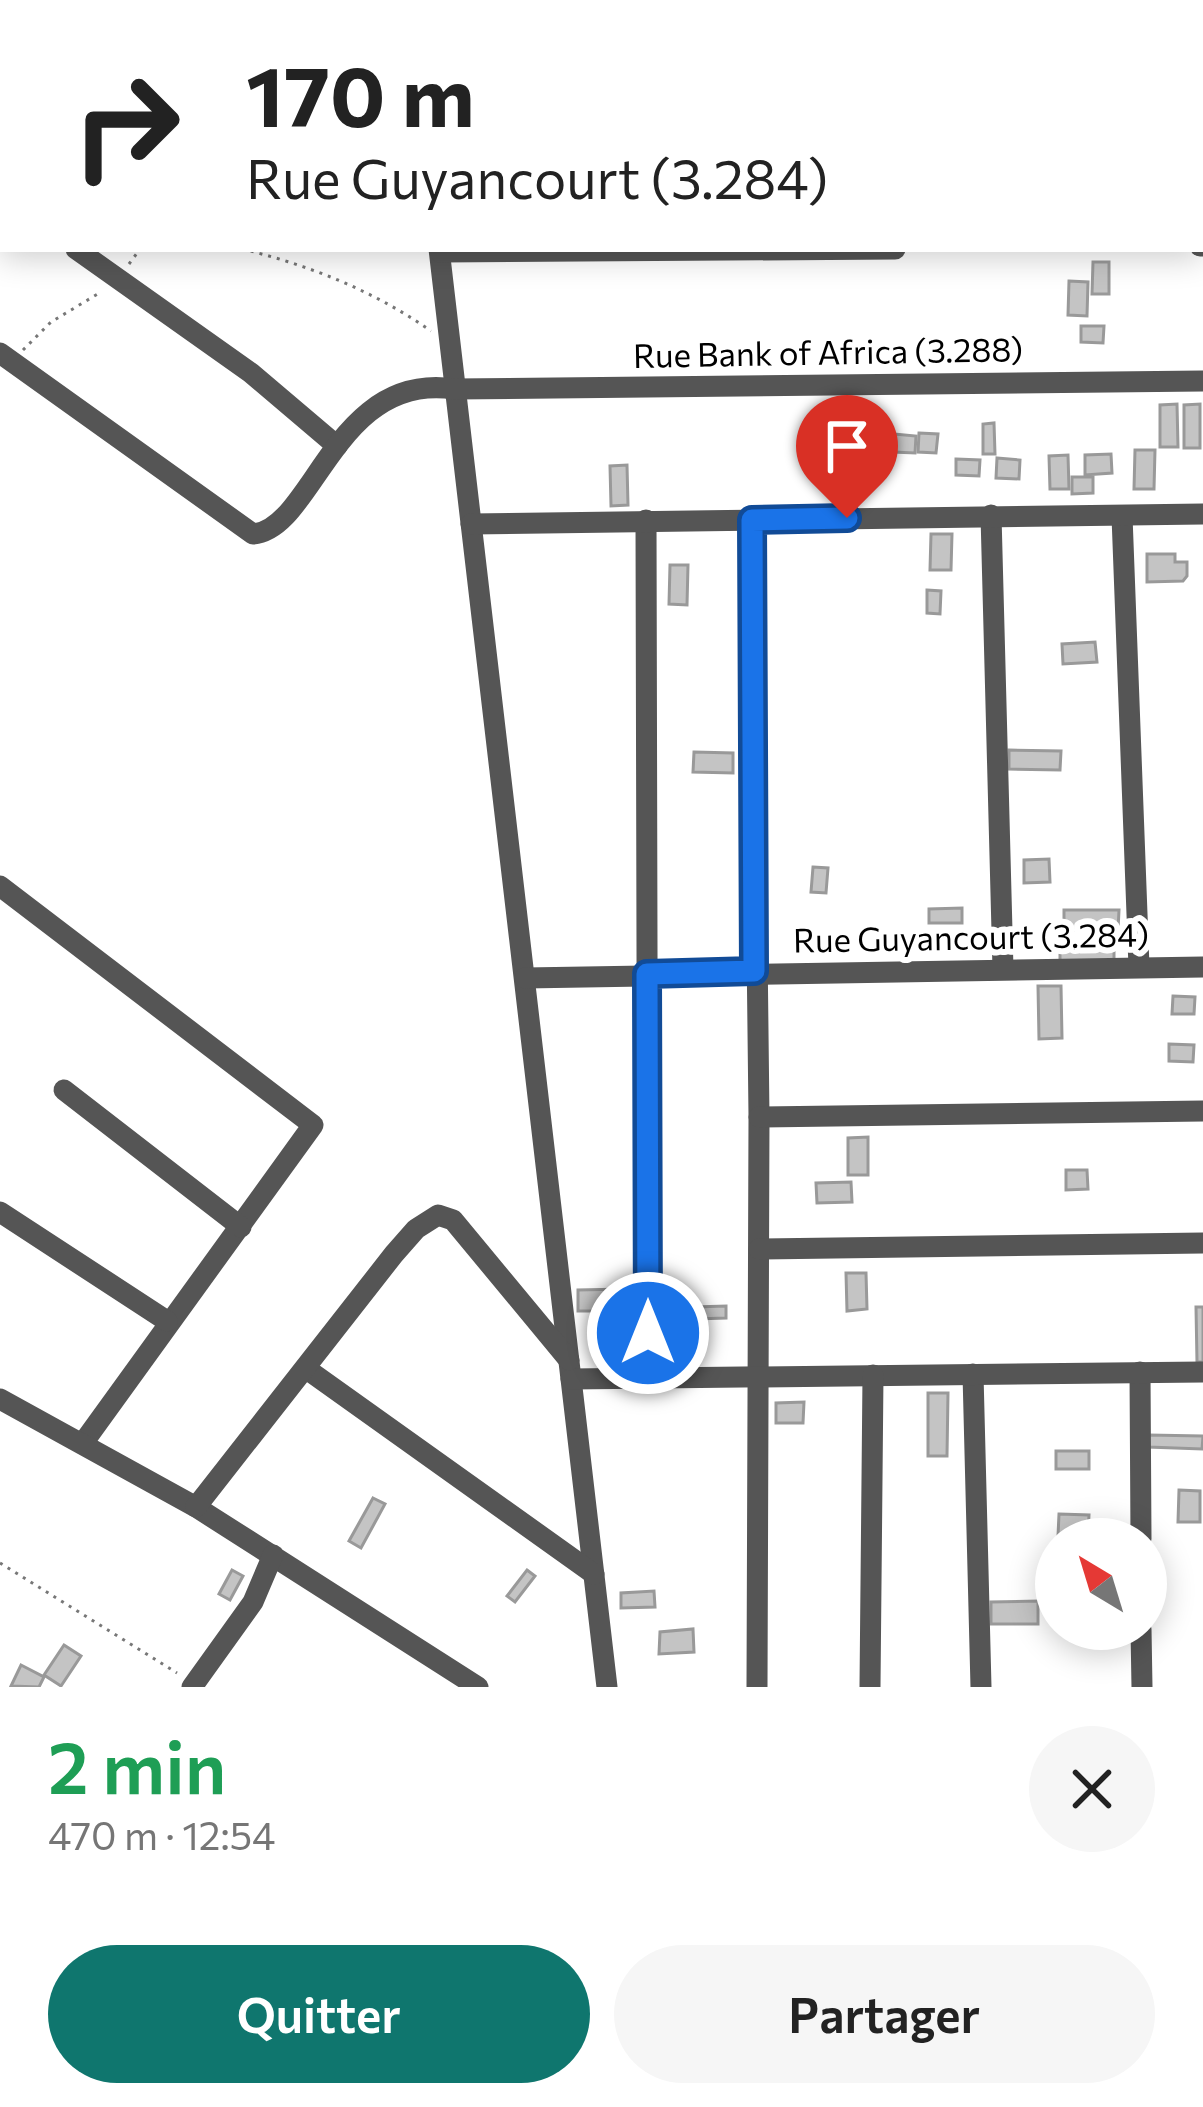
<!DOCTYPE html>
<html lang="fr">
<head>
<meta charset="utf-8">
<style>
	:root { --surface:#fff; --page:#f6f6f6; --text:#222; --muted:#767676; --accent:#0f766e }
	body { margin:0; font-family:Commissioner,sans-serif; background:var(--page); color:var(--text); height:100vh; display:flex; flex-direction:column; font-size:45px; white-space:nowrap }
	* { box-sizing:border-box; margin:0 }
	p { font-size:39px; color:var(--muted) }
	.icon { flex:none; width:66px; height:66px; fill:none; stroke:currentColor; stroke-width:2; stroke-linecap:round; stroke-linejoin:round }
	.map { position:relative; height:1687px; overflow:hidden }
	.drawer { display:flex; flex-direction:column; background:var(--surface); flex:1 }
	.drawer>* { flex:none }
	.hud { position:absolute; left:0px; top:0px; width:1203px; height:252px; box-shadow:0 6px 30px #0003; background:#fff; color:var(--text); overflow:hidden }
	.needle { width:78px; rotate:322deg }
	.tools { position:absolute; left:1035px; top:1518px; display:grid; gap:24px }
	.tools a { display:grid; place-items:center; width:132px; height:132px; border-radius:50%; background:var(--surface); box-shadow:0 6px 30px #0003; font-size:60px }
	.pin { position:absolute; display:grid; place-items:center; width:102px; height:102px; color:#fff; margin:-123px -51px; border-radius:50% 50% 50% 0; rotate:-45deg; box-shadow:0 0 12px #0007 }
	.pin .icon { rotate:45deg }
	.me { position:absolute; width:132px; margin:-66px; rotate:0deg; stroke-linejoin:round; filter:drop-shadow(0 0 9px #0008) }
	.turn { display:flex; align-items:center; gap:42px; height:252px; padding:0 48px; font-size:54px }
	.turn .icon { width:156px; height:156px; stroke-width:2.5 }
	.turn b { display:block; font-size:84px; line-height:102px }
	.round { display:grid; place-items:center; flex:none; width:126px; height:126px; border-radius:63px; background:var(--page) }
	.summary { display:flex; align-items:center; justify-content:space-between; height:204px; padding:0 48px }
	h1 { font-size:72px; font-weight:600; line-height:90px; color:#1e9e55 }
	.cta { display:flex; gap:24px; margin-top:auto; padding:24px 48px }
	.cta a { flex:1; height:138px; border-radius:72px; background:var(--accent); color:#fff; font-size:48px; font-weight:600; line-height:138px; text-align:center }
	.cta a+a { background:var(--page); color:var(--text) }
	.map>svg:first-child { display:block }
	.building { fill:#c4c4c4; stroke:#999; stroke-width:3 }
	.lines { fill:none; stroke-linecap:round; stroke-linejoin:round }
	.path { stroke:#777; stroke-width:3; stroke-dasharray:3 6; stroke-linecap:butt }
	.minor { stroke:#555; stroke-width:21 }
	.route-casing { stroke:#114b97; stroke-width:30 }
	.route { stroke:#1a73e8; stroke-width:21 }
	.labels { text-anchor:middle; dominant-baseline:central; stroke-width:12; stroke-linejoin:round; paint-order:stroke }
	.street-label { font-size:33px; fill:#000; stroke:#fff }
</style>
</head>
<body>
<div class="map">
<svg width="1203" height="1687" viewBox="0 0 1203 1687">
	<rect width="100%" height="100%" fill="#fff"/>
	<g class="building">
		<path d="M1093,262H1109V294H1092Z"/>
		<path d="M1069,281L1088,282L1087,316L1068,315Z"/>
		<path d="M1081,326H1104L1103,343L1081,342Z"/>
		<path d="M1177,404L1178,447H1160V405Z"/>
		<path d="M1200,404V448H1184V405Z"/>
		<path d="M994,423L995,454H983V424Z"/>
		<path d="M919,433L938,434L936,453L918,452Z"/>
		<path d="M894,434L916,436L915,453L893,452Z"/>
		<path d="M1135,450H1155L1154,489H1134Z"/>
		<path d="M1111,454L1112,473L1085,475V455Z"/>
		<path d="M1068,455L1069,489H1050L1049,456Z"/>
		<path d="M997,458L1020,460L1019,479L996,478Z"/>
		<path d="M956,459L980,460L979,476L956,475Z"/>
		<path d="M627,465L628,505L611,506L610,466Z"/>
		<path d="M1072,477H1093V493L1072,494Z"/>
		<path d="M931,534H952L951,570H930Z"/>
		<path d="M1147,554H1175V562H1187V576L1183,581L1147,582Z"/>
		<path d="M670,565H688L687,605L669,604Z"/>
		<path d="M927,590L941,591L940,614L927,613Z"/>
		<path d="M1095,642L1097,662L1063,664L1062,644Z"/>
		<path d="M1009,750L1061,751L1060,770L1009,769Z"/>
		<path d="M694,752L733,753V773L693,772Z"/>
		<path d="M1049,859L1050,882L1024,883V860Z"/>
		<path d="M813,867L828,868L826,893L811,892Z"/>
		<path d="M962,908V923H929V909Z"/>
		<path d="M1064,910H1119L1118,931L1064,930Z"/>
		<path d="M1060,945L1114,946V963H1060Z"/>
		<path d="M1038,986H1061L1062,1038L1039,1039Z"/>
		<path d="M1173,996L1195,997L1194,1014H1172Z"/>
		<path d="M1169,1044L1194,1045L1193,1062L1169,1061Z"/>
		<path d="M868,1137V1175H848V1138Z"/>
		<path d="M1066,1170H1087L1088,1189L1066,1190Z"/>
		<path d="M851,1182L852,1202L817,1203L816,1183Z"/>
		<path d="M846,1273H866L867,1309L847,1311Z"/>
		<path d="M625,1289V1311H578V1290Z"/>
		<path d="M726,1306V1318L695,1319L694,1307Z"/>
		<path d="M1196,1307H1203V1362H1197Z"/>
		<path d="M928,1393H948L947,1456H928Z"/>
		<path d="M804,1402L803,1423H776V1403Z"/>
		<path d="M1148,1435L1203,1436L1202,1449L1148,1447Z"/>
		<rect x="1056" y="1451" width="33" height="18"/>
		<path d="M1179,1490L1200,1491V1522H1178Z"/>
		<path d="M373,1498L385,1504L361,1548L349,1541Z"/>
		<path d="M1059,1514L1089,1515L1088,1537L1058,1536Z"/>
		<path d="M232,1570L243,1576L230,1600L219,1594Z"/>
		<path d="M527,1570L535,1576L515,1602L507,1596Z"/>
		<path d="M654,1591L655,1607L621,1608V1593Z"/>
		<path d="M1038,1601V1624H991V1602Z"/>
		<path d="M693,1629L694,1652L659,1654L660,1632Z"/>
		<path d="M64,1645L81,1656L61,1686L44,1675Z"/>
		<path d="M21,1665L44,1677L39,1687L11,1686Z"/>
	</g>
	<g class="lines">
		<g class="path">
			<path d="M0,85L3,88"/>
			<path d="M242,249C309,265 374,291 431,331"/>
			<path d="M129,264L140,249"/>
			<path d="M23,350L51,322L101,292"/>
			<path d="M0,1563L177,1673"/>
		</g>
		<g class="minor">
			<path d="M410,0L411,3"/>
			<path d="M1200,109H1203"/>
			<path d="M0,194L3,196"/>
			<path d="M1200,246H1203"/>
			<path d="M76,249L251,373L337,446"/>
			<path d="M439,249L607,1687"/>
			<path d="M440,252L895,249"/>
			<path d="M0,353L253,534C313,530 335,371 454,389L1203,381"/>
			<path d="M991,515L1003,969"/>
			<path d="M1122,516L1139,967"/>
			<path d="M646,520L648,1378"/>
			<path d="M752,520L759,1117L757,1687"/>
			<path d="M471,524L1203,514"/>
			<path d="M0,886L313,1125L83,1443"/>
			<path d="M525,978L1203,967"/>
			<path d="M64,1090L241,1227"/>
			<path d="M759,1117L1203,1111"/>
			<path d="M0,1212L167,1321"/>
			<path d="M759,1249L1203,1243"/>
			<path d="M308,1370L594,1574"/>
			<path d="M1140,1372L1141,1539"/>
			<path d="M973,1374L981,1687"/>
			<path d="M571,1379L1203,1372"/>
			<path d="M0,1399L196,1507L478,1687"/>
			<path d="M196,1507L394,1254L416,1229L438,1215L453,1220L569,1360"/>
			<path d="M1141,1629L1142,1687"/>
			<path d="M192,1687L253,1602L273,1555"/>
			<path d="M870,1687L873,1375"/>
		</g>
	</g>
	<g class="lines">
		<defs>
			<path id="route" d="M648,1333L647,974L754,971L752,520L847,518"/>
		</defs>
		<use href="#route" class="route-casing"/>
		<use href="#route" class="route"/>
	</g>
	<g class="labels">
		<g class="street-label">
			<text transform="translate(828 351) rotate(-1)">Rue Bank of Africa (3.288)</text>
			<text transform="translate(971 936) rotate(-1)">Rue Guyancourt (3.284)</text>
		</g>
	</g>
</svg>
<div class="tools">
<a><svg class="needle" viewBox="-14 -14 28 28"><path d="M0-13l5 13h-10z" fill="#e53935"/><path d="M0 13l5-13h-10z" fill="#767676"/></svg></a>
</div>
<div class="pin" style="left:847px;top:518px;background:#d93025"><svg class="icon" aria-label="arrive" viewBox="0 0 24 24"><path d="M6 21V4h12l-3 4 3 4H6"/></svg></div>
<svg class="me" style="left:648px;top:1333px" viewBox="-20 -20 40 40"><circle r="17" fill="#1a73e8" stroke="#fff" stroke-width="3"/><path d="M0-11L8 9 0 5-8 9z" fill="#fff"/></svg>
<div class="hud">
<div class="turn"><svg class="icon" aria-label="right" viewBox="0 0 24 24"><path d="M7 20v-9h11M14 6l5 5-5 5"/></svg><div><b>170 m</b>Rue Guyancourt (3.284)</div></div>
</div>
</div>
<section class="drawer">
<div class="summary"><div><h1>2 min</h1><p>470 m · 12:54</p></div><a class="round"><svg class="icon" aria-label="close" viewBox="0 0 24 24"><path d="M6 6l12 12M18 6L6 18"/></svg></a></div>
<div class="cta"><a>Quitter</a><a>Partager</a></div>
</section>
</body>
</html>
